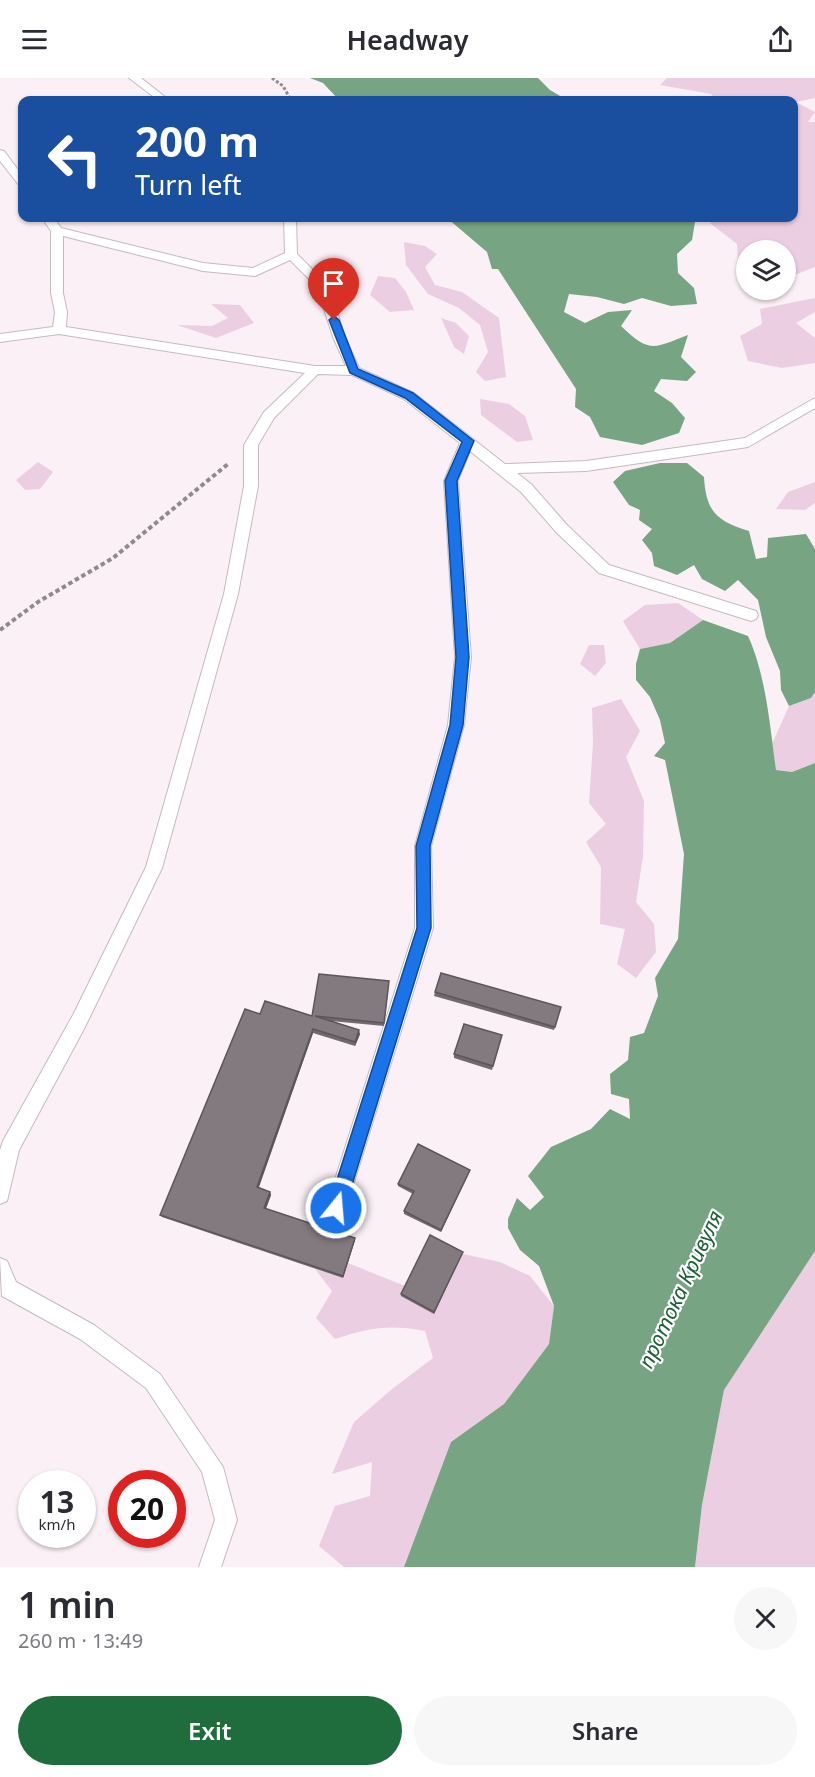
<!DOCTYPE html>
<html lang="en">
<head>
<meta charset="utf-8">
<style>
	:root { --surface:#fff; --page:#f7f7f7; --text:#2b2b33; --muted:#7c7c81; --accent:#1f6d3d }
	body { margin:0; font-family:"Noto Sans",sans-serif; background:var(--page); color:var(--text); height:100vh; display:flex; flex-direction:column; font-size:22px; white-space:nowrap }
	* { box-sizing:border-box; margin:0 }
	p { font-size:20px; color:var(--muted) }
	.icon { flex:none; width:33px; height:33px; fill:none; stroke:currentColor; stroke-width:2; stroke-linecap:round; stroke-linejoin:round }
	.map { position:relative; height:1489px; overflow:hidden }
	.side { display:flex; flex-direction:column; background:var(--surface); flex:1 }
	.side>* { flex:none }
	.hud { position:absolute; left:18px; top:18px; width:780px; height:126px; border-radius:12px; box-shadow:0 2px 4px #0004; background:#1a4fa0; color:#fff; overflow:hidden }
	.fabs { position:absolute; left:736px; top:162px; display:grid; gap:12px }
	.fabs a { display:grid; place-items:center; width:60px; height:60px; border-radius:50%; background:var(--surface); box-shadow:0 2px 4px #0004; font-size:30px }
	.speed { position:absolute; left:18px; top:1392px; display:flex; gap:12px; font-size:30px; font-weight:700; text-align:center }
	.speed>* { display:grid; place-content:center; width:78px; height:78px; border-radius:50%; background:var(--surface); box-shadow:0 2px 4px #0004; line-height:1 }
	.speed small { font-size:15px; font-weight:400 }
	.speed .limit { border:9px solid #d22; background:#fff; color:#111 }
	.pin { position:absolute; display:grid; place-items:center; width:51px; height:51px; color:#fff; margin:-62px -26px; border-radius:50% 50% 50% 0; rotate:-45deg; box-shadow:0 0 6px #0007 }
	.pin .icon { rotate:45deg }
	.me { position:absolute; width:66px; margin:-33px; rotate:17deg; stroke-linejoin:round; filter:drop-shadow(0 0 4px #0008) }
	.turn { display:flex; align-items:center; gap:21px; height:126px; padding:0 18px; font-size:27px }
	.turn .icon { width:78px; height:78px; stroke-width:2.5 }
	.turn b { display:block; font-size:42px; line-height:51px }
	.round { display:grid; place-items:center; flex:none; width:63px; height:63px; border-radius:32px; background:var(--page) }
	.summary { display:flex; align-items:center; justify-content:space-between; height:102px; padding:0 18px }
	h1 { font-size:36px; font-weight:600; line-height:45px }
	.button { display:flex; gap:12px; margin-top:auto; padding:12px 18px }
	.button a { flex:1; height:69px; border-radius:36px; background:var(--accent); color:#fff; font-size:24px; font-weight:600; line-height:69px; text-align:center }
	.button a+a { background:var(--page); color:var(--text) }
	header { display:flex; justify-content:space-between; align-items:center; height:78px; padding:0 18px; background:var(--surface); font-size:27px; font-weight:600 }
	.map>svg:first-child { display:block }
	.green { fill:#eccee3 }
	.water { fill:#77a483 }
	.lines { fill:none; stroke-linecap:round; stroke-linejoin:round }
	.lane-casing { stroke:#c4bac1; stroke-width:2 }
	.path-far1 { stroke:#908a8e; stroke-width:3; stroke-dasharray:3 2; stroke-linecap:butt }
	.path { stroke:#908a8e; stroke-width:4; stroke-dasharray:4.5 3; stroke-linecap:butt }
	.lane { fill:#fff; fill-rule:evenodd }
	.wall { fill:#71696e }
	.shaded-wall { fill:#5c555a }
	.building { fill:#837a80; stroke:#5c555a; stroke-width:1.5 }
	.route { fill:#1a73e8; stroke:#114b97; stroke-width:1.5 }
	.labels { text-anchor:middle; dominant-baseline:central; stroke-width:4.5; stroke-linejoin:round; paint-order:stroke }
	.near-water-label { font-size:21px; font-style:italic; fill:#1b6135; stroke:#fff }
</style>
</head>
<body>
<header><svg class="icon" aria-label="menu" viewBox="0 0 24 24"><path d="M4 6h16M4 12h16M4 18h16"/></svg>Headway<svg class="icon" aria-label="share" viewBox="0 0 24 24"><path d="M12 15V3M7 8l5-5 5 5M5 13v7h14v-7"/></svg></header>
<div class="map">
<svg width="815" height="1489" viewBox="0 0 815 1489">
	<rect width="100%" height="100%" fill="#faf0f6"/>
	<g class="green">
		<path d="M667,0H815V20L796,24L815,34L808,44H815V189L792,198L786,197V172H747V191L738,190L737,166L710,145L711,140H794V22H716L711,16L660,7Z"/>
		<path d="M404,164L425,168L437,176L425,189L435,207L462,214L499,240L506,299L485,303L476,294L488,274L480,247L459,230L428,216L406,187Z"/>
		<path d="M378,198L395,200L406,214L414,232L390,234L370,217Z"/>
		<path d="M815,220V234L796,245L815,260V285L782,290L748,283L740,258L762,246L760,231Z"/>
		<path d="M211,226L240,227L254,245L216,260L177,247L212,248L228,240Z"/>
		<path d="M441,240L456,245L469,258L464,276L454,269Z"/>
		<path d="M480,321L509,326L525,338L533,362L517,364L481,337Z"/>
		<path d="M38,384L53,394L40,411L25,412L16,402Z"/>
		<path d="M815,404V425L805,432L776,431L788,414Z"/>
		<path d="M678,525L703,542L670,565L640,571L623,543L645,527Z"/>
		<path d="M589,567H604L606,585L595,598L580,586Z"/>
		<path d="M815,614V685L792,694L776,692L772,666L789,628L811,620Z"/>
		<path d="M621,621L640,653L626,679L644,723L643,778L636,824L654,846L656,874L636,900L617,886L625,851L600,846L601,789L586,764L606,746L589,725L593,665L592,630Z"/>
		<path d="M815,1173V1489H695L702,1427L724,1312Z"/>
		<path d="M463,1176L500,1184L530,1198L554,1228L549,1266L504,1326L451,1364L404,1489H344L319,1468L335,1428L370,1418L372,1384L332,1396L354,1344L392,1311L433,1280L425,1253C389,1246 369,1250 335,1261L316,1240L332,1213L315,1191L343,1200L348,1185L405,1208L434,1236Z"/>
	</g>
	<g class="water">
		<path d="M310,0H538L550,12L567,22H339L323,5Z"/>
		<path d="M447,140H691L695,144L692,162L677,176L678,195L694,210L697,226L671,228L642,220L624,226L597,219L569,216L564,234L585,245L608,234L632,232L621,248C650,276 654,270 688,257L681,279L696,294L687,303L661,301L654,313L672,325L685,340L679,355L642,367L600,359L590,339L575,329L576,311L498,191H492L487,174Z"/>
		<path d="M660,385H687L704,399C706,433 716,443 749,453L756,481L767,479L768,460L806,456L815,471V614L811,620L789,628L781,612L780,593L766,559L758,522L738,502L725,513L702,501L694,487L677,497L654,488L652,475L642,462L652,451L639,442L640,432L629,427L613,404L625,393Z"/>
		<path d="M703,542L748,558C766,597 770,649 776,692L792,694L815,685V1173L724,1312L702,1427L695,1489H404L451,1364L504,1326L549,1266L554,1228L539,1188L520,1172L508,1150V1141L517,1120L530,1132L544,1119L528,1098L551,1069L591,1051L610,1031L630,1041L629,1021L611,1016L610,996L628,982L630,959L644,955L658,918L655,900L678,861L684,776L665,682L654,678L665,665L660,642L650,619L636,602V586L640,571L670,565Z"/>
	</g>
	<g class="lines">
		<defs>
			<g id="lane">
				<path d="M129,0H141L169,22H158Z"/>
				<path d="M0,72L4,73L22,97V107L18,106L0,83Z"/>
				<path d="M42,140H54L61,150L203,185L253,190L285,175L284,140H296L297,176L329,208L345,259L359,290L414,315L505,386L586,383L745,360L815,320V330L748,369L586,393L517,395L531,406L567,447L609,487L756,533L758,537L756,541L751,543L599,495L557,455L521,414L470,373L458,403L471,579L464,647L431,768L433,850L346,1130L343,1137L336,1140L329,1137L326,1130L415,850V768L448,647L455,579L444,403L460,365L404,321L352,297L318,296L274,340L258,367V408L238,516L162,790L85,949L19,1072L7,1123L0,1126V1072L3,1063L73,937L146,789L224,516L244,408V367L264,334L305,295L59,256L0,264V256L53,249L55,234L51,215V153ZM63,158L203,193L255,198L290,182L317,209L333,259L346,288H315L66,249L67,234L63,215Z"/>
				<path d="M0,1180L7,1183L16,1204L94,1247L160,1296L223,1389L237,1442L221,1489H199L215,1442L202,1394L146,1310L80,1261L2,1218Z"/>
			</g>
		</defs>
		<use href="#lane" class="lane-casing"/>
		<path class="path-far1" d="M272,0L283,8L291,22"/>
		<path class="path" d="M0,552L38,524L113,480L228,386"/>
		<use href="#lane" class="lane"/>
	</g>
	<g class="wall">
		<path d="M389,906L384,948L331,943L360,956L355,968L313,955L258,1110L270,1114L271,1117L266,1131L355,1160V1162L343,1200L162,1139L160,1137L260,936L312,938Z"/>
		<path d="M435,914L561,929L554,952L434,918Z"/>
		<path d="M501,961L492,992L454,980V976Z"/>
		<path d="M470,1092L469,1094L441,1154L404,1136V1133L413,1116L398,1108V1106Z"/>
		<path d="M463,1174L434,1236L401,1218V1216Z"/>
	</g>
	<g class="shaded-wall">
		<path d="M313,951V955L258,1112L257,1109Z"/>
		<path d="M359,952L360,956L355,968V964Z"/>
		<path d="M470,1092L469,1094L441,1154V1152Z"/>
		<path d="M270,1114L271,1117L265,1132L264,1130Z"/>
		<path d="M355,1160V1162L343,1200V1198Z"/>
		<path d="M463,1174L462,1176L434,1236V1234Z"/>
	</g>
	<g class="building">
		<path d="M441,895L561,929L555,949L435,914Z"/>
		<path d="M319,896L389,903L384,945L315,938L359,952L355,964L313,951L257,1109L270,1114L264,1130L355,1160L343,1198L160,1137L245,931L260,936L265,923L312,938Z"/>
		<path d="M464,946L502,957L493,988L454,976Z"/>
		<path d="M418,1066L470,1092L441,1152L404,1133L414,1113L398,1106Z"/>
		<path d="M430,1157L463,1174L434,1234L401,1216Z"/>
	</g>
	<path class="route" d="M334,238L339,242L358,291L413,315L474,363L457,403L469,579L463,647L430,768L431,850L345,1130L342,1135L336,1138L331,1135L328,1130L417,850L416,768L450,647L456,579L445,403L462,364L405,320L350,295L329,242Z"/>
	<g class="labels">
		<g class="near-water-label">
			<text transform="translate(680 1211) rotate(-65)">протока Кривуля</text>
		</g>
	</g>
</svg>
<div class="fabs">
<a><svg class="icon" aria-label="layers" viewBox="0 0 24 24"><path d="M12 4l9 5-9 5-9-5zM3 14l9 5 9-5"/></svg></a>
</div>
<div class="speed"><div>13<small>km/h</small></div><div class="limit">20</div></div>
<div class="pin" style="left:334px;top:242px;background:#d93025"><svg class="icon" aria-label="arrive" viewBox="0 0 24 24"><path d="M6 21V4h12l-3 4 3 4H6"/></svg></div>
<svg class="me" style="left:336px;top:1130px" viewBox="-20 -20 40 40"><circle r="17" fill="#1a73e8" stroke="#fff" stroke-width="3"/><path d="M0-11L8 9 0 5-8 9z" fill="#fff"/></svg>
<div class="hud">
<div class="turn"><svg class="icon" aria-label="left" viewBox="0 0 24 24"><path d="M17 20v-9H6M10 6l-5 5 5 5"/></svg><div><b>200 m</b>Turn left</div></div>
</div>
</div>
<section class="side">
<div class="summary"><div><h1>1 min</h1><p>260 m · 13:49</p></div><a class="round"><svg class="icon" aria-label="close" viewBox="0 0 24 24"><path d="M6 6l12 12M18 6L6 18"/></svg></a></div>
<div class="button"><a>Exit</a><a>Share</a></div>
</section>
</body>
</html>
